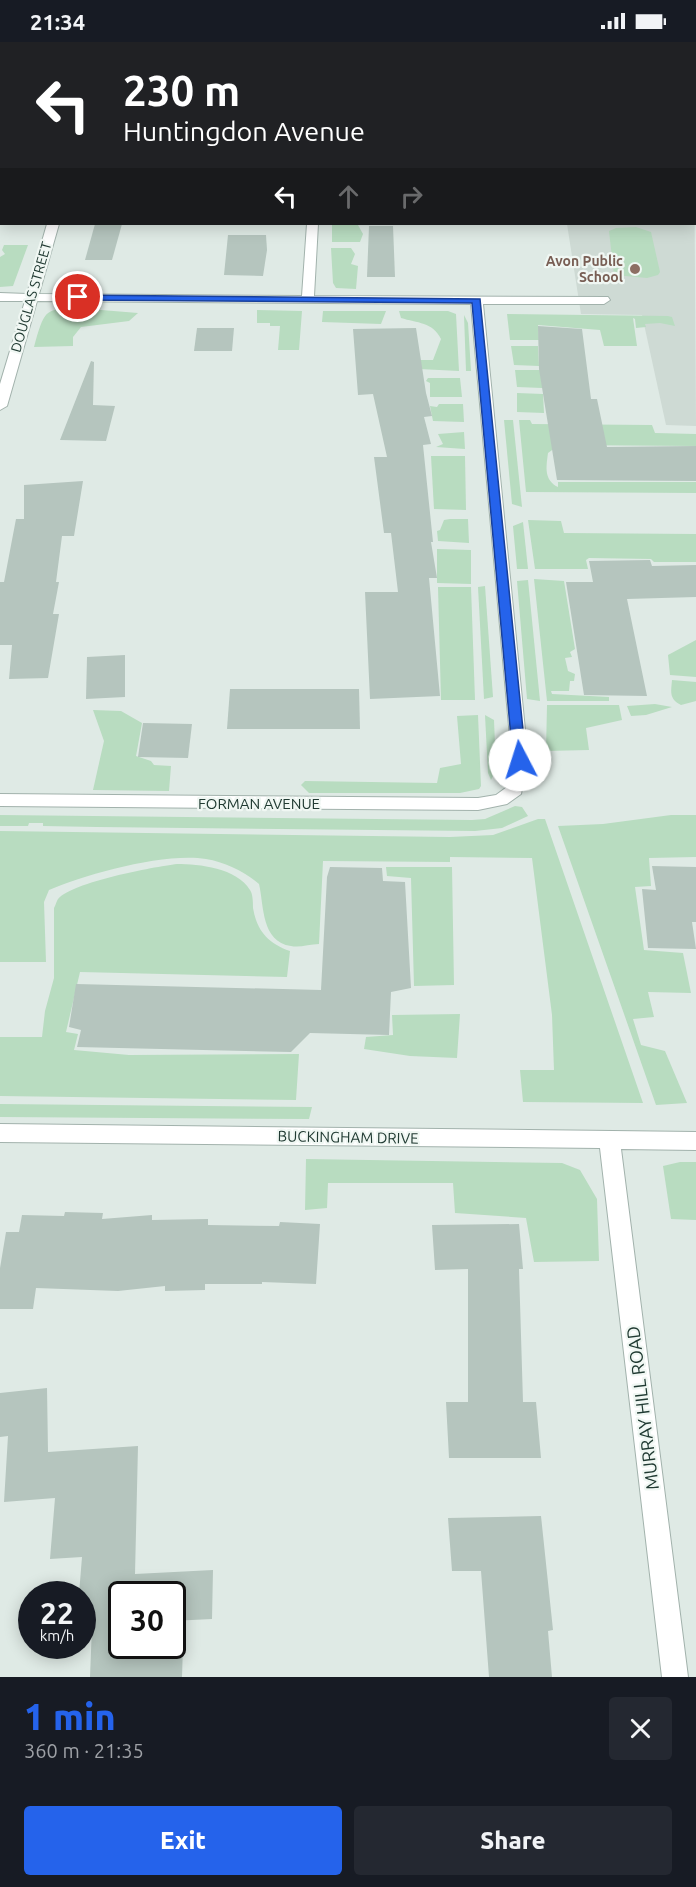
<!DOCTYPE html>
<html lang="en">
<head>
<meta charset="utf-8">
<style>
	:root { --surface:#171b24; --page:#242831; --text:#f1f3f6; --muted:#9ea1a6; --accent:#2563eb }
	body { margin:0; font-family:Ubuntu,sans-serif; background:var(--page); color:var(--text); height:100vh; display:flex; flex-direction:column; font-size:22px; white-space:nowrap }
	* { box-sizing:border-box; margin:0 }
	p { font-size:20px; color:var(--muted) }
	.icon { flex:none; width:33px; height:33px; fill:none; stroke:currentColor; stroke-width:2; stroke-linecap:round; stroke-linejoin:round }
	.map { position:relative; height:1635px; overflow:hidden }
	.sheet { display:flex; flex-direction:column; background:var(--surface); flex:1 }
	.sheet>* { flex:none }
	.top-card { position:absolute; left:0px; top:0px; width:696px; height:183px; box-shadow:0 3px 15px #0003; background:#202124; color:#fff; overflow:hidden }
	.speed { position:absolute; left:18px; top:1539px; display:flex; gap:12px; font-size:30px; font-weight:700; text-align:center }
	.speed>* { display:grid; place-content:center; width:78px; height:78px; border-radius:50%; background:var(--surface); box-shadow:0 3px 15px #0003; line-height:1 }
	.speed small { font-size:15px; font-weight:400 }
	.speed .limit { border:3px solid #111; border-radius:9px; background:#fff; color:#111 }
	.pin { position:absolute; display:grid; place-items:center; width:51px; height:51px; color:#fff; margin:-26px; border:3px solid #fff; border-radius:50%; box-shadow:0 2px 6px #0007 }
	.me { position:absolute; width:66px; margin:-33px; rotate:355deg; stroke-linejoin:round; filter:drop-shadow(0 0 4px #0008) }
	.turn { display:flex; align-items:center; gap:21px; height:126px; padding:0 24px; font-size:27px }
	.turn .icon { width:78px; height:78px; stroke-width:2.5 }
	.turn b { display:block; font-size:42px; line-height:51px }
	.lanes { display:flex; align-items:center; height:57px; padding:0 24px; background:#0003; justify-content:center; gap:30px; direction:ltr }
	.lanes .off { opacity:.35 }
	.round { display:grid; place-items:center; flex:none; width:63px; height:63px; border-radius:6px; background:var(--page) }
	.headline { display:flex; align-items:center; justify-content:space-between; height:102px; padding:0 24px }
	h1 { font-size:36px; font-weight:800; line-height:45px; color:var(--accent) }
	.action { display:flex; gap:12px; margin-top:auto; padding:12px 24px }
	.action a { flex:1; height:69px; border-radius:6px; background:var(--accent); color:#fff; font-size:24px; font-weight:800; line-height:69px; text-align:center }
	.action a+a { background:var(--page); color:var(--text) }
	.status { display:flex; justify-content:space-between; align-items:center; height:42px; padding:0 30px; background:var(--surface); direction:ltr }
	.status svg { height:16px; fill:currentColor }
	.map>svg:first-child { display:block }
	.built { fill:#cedad4 }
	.green { fill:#b8dcc0 }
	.building { fill:#b5c5be }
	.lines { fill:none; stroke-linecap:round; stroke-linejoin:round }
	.street-casing { stroke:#a2b2ac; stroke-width:2 }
	.street { fill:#fff; fill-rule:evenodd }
	.route { fill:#2563eb; stroke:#184099; stroke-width:1.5 }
	.education-dot { fill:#8d6e63; stroke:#f0f7f3; stroke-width:2 }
	.labels { text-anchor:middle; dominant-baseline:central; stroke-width:4.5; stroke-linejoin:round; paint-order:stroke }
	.far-education-label { font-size:14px; font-weight:bold; fill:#785e54; stroke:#f0f7f3; text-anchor:end }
	.far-street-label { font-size:14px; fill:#203a32; stroke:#f0f7f3 }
	.street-label { font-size:15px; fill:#203a32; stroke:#f0f7f3 }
	.near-street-label { font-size:18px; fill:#203a32; stroke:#f0f7f3 }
</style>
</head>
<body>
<div class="status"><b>21:34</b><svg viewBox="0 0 49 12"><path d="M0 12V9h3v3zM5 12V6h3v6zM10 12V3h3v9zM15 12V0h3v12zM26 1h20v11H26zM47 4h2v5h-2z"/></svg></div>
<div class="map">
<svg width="696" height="1635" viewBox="0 0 696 1635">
	<rect width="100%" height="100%" fill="#dfeae5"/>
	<path class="built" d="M694,88L696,384L666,383L642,273L581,272L567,182H694Z"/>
	<g class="green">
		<path d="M332,183H358L363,192L360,200H332Z"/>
		<path d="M636,185L651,190L660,230L658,233L647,236L614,233L609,189L616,186Z"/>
		<path d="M4,203H28L13,244L0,245V215L5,212L2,208Z"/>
		<path d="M331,206H351L355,212L351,222L358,224L356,247L336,246L333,241Z"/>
		<path d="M89,267L138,271L129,279L81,285L73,295V304L34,305C46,261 46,268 89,267Z"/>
		<path d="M257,268L302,269L299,308H278L280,284H270V281H257Z"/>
		<path d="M323,269H386L381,282L322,280Z"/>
		<path d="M399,269H448L456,272L459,329L419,327L418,318H433L441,297C433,280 417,281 401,276Z"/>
		<path d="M507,272L668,274L672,275L675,284L660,281L645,282L646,285L636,286L635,277L633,276L637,304H604L600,288L538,283L539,298H510Z"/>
		<path d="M464,273L468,281L471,329H466Z"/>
		<path d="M511,304H538L539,324L514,323Z"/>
		<path d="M515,328H542V346L517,345Z"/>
		<path d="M428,336H460L462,355H430V341L426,339Z"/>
		<path d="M517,351L543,352L544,371L517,370Z"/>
		<path d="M439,362H463L464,380L433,379L430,364L437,365Z"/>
		<path d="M504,378H513L522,465L512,462Z"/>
		<path d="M519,378H530L532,382L652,383L655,391L696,392V404L559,403L548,411C546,426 544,438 558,445V440H696V451L526,450Z"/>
		<path d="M464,390L465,407L436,405L443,402L438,392Z"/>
		<path d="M431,414H465L466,468L434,467Z"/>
		<path d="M450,477H468L469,501L438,499L437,489L440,488L444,478Z"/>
		<path d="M528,478L561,479L564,491L696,492V520H654L651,517L589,516L586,518L588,527H535Z"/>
		<path d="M523,480L528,527H517L513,484Z"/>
		<path d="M437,507L471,508V542L437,541Z"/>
		<path d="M534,537L564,539L575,607L570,610L572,615L565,616L568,629L575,632L574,639H570L569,649H551L552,652L609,655V659H547Z"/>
		<path d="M528,538L540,659L527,657L517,539Z"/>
		<path d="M485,544L493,655L484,657L478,545Z"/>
		<path d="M438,545H471L475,658H441Z"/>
		<path d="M696,598V635L670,633L668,613Z"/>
		<path d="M672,638L696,640V659L681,663C669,657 671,650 672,638Z"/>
		<path d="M655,662L672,665L646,673L631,674L627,664Z"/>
		<path d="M547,663H619L622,678L586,686L589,708L546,709Z"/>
		<path d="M93,668L121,669L142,681L136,714L151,719L154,723L171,724L169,749L93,748L104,699Z"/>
		<path d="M478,673L481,744L479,747L460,751H309L301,743L305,739L437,741L440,726L461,722L457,674Z"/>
		<path d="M485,673L494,678L496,728L491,738L488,731Z"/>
		<path d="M515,764L522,765L528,774L502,786L475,789L97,785L43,784V781H29L28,784H0V773L472,778L485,777Z"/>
		<path d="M671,773H696V815L649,816L651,844L635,845L644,908L683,911L691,951L648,950L654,975L633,977L641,1003L665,1009L687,1061L656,1063L558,784L603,782Z"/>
		<path d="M538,777H545L643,1061L523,1060L520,1028H554L552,973L532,816L450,815V820L323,819L319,902C310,902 299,906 291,904C261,900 264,863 259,842C245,830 225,820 206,817C166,810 85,832 49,848L44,860L46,920H0V789L450,795L493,793Z"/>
		<path d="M177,822C199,822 237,826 250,848C253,852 253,861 253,866C257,889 268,901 290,909L287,935L80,930L66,990L78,992L74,1008L129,1013L299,1012L296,1058L0,1054V995H42L45,969L54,936V866C55,865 57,858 58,857C73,840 153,825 177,822Z"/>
		<path d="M386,825H452L454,943L414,944L411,836L387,834Z"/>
		<path d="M460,972L457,1016L410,1014L364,1007L366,995L393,993L392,973Z"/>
		<path d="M0,1062L312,1065L309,1077L0,1075Z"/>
		<path d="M306,1117L562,1121L580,1128L597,1157L599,1219L534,1220L526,1176L455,1171L453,1141H328L327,1166L305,1168Z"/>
		<path d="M680,1120H696V1178L671,1177L663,1124Z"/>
	</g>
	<g class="building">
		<path d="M95,182H122L112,218H85Z"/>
		<path d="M369,184H393L395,235H367Z"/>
		<path d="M228,193H266L267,208L263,234L224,233Z"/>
		<path d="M538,284L582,287L591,357H597L607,405L696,404V439L557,438L539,327Z"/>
		<path d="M197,286H234L232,309H194Z"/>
		<path d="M416,286L426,351L432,374L424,375L431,402L423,403L433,500H431L437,536H429L440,654L370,657L365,550H398L391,491H384L374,415H387L373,352L358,353L353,287Z"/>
		<path d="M91,319L94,320L93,363L115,364L106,399L60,398Z"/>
		<path d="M83,439L74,494H62L56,540H59L53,572H59L48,636L9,637L12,603H0V540H4L16,477H24V443Z"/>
		<path d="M650,518L652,524L696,523V555L627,557L647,654L584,653L566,540H593L589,519Z"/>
		<path d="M125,613V655L86,657L87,615Z"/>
		<path d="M230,647H359L360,687H227Z"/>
		<path d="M143,681L192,682L188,716L138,715Z"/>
		<path d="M652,824L696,825V880H692L696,907L648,906L642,847L656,848Z"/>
		<path d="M330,825L382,826L383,839L405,840L411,946L391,950L389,993L310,991L291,1010L77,1005L81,988L69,985L76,942L321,948L327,835Z"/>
		<path d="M65,1170L103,1171L102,1177L152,1173V1178L208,1177V1183L279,1184L280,1180L320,1182L316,1242L262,1240V1242H205V1248L165,1249V1244L118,1249L36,1246L33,1267H0V1226L6,1190H19L22,1173L64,1174Z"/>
		<path d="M519,1182L523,1227H519L523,1360H536L541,1416H449L446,1360H468V1227L435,1228L432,1183Z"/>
		<path d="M47,1346L48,1410L138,1404L135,1532L213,1528L212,1577L172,1579V1552H122V1604H183L182,1635H90L92,1584H82V1552H79L82,1515L50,1517L55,1456L4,1460L8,1394L0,1395V1351Z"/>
		<path d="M541,1474L553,1588L548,1589L552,1635H489L481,1529H452L448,1476Z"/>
	</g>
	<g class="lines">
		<defs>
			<g id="street">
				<rect x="99" y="0" width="10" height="2"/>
				<rect x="322" y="0" width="10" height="2"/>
				<path d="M530,0H540L541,2H531Z"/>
				<rect x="0" y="16" width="2" height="6"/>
				<rect x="694" y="20" width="2" height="6"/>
				<path d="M47,182H59L39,252L302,254L307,182H318L314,254L608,255L610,258L604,262H483L528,718L521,752L507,762L478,768L0,764V752L478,756L496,753L507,745L512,718L471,262L37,259L7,364L0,368V342L25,259H0V251L27,252Z"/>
				<path d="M0,1082L696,1090V1108L621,1107L688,1635H662L600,1106L0,1100Z"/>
			</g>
		</defs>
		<use href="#street" class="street-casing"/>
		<use href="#street" class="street"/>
	</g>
	<path class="route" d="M75,253L480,257L526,718L524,721L520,723L513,718L472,261L78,258L75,257Z"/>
	<circle class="education-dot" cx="635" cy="227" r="6"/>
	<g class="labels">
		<g class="far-education-label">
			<text x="623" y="219">Avon Public<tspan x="623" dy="16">School</tspan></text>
		</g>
		<g class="far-street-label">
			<text transform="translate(31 255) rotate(-74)">DOUGLAS STREET</text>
		</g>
		<g class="street-label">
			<text x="259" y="761">FORMAN AVENUE</text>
			<text transform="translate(348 1095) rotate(1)">BUCKINGHAM DRIVE</text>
		</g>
		<g class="near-street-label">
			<text transform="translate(642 1366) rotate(-97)">MURRAY HILL ROAD</text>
		</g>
	</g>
</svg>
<div class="speed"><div>22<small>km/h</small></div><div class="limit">30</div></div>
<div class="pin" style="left:78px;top:255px;background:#d93025"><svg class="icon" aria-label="arrive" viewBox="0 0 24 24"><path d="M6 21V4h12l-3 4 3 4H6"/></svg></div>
<svg class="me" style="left:520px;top:718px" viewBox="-20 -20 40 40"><circle r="19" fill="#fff"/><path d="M0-13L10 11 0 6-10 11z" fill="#2563eb"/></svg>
<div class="top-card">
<div class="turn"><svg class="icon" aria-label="left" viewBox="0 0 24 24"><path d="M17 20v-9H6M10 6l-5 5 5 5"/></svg><div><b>230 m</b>Huntingdon Avenue</div></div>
<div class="lanes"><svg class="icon" aria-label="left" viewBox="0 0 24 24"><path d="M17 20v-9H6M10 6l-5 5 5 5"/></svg><svg class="icon off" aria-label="ahead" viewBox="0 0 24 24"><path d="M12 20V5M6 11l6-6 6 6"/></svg><svg class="icon off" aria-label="right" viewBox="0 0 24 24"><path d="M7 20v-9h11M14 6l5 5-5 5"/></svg></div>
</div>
</div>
<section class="sheet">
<div class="headline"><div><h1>1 min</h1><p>360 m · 21:35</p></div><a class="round"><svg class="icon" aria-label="close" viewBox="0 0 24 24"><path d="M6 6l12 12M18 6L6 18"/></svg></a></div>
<div class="action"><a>Exit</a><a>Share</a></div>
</section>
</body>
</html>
